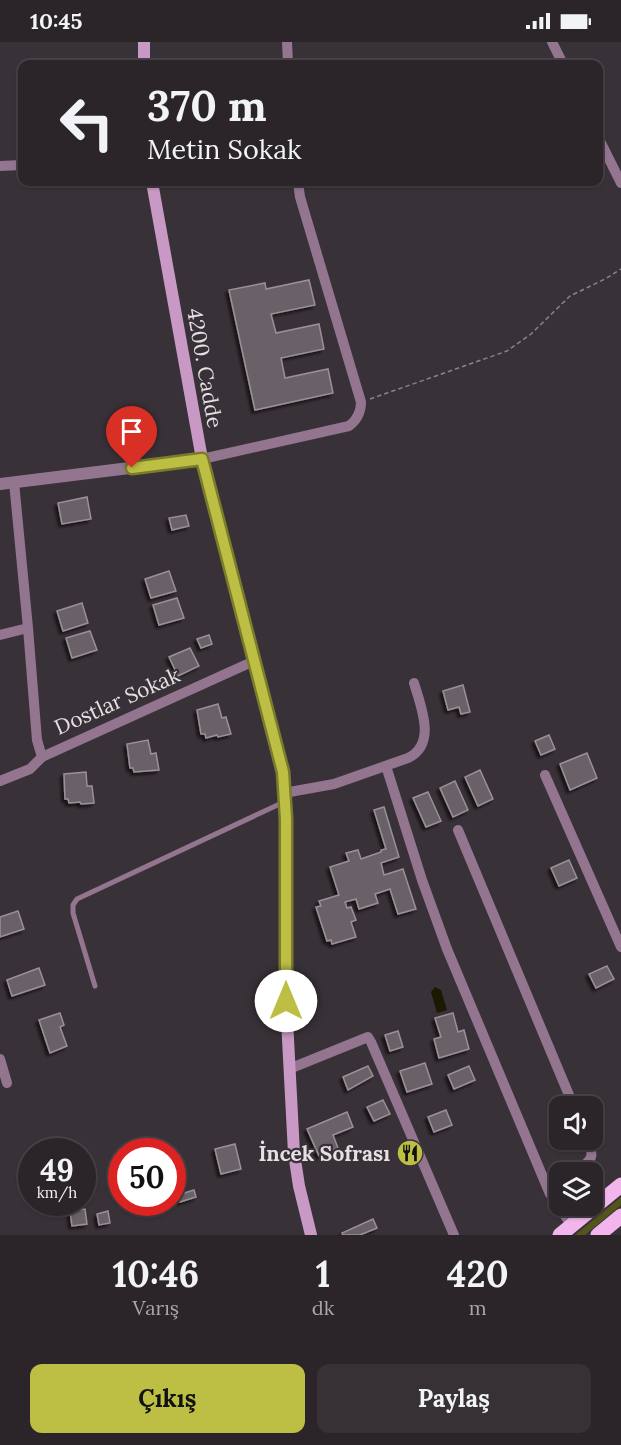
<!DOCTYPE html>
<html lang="tr">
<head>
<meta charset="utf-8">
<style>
	:root { --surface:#2b252a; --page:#373136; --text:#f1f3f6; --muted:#a6a5a8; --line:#474247; --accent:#bcbf44 }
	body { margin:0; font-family:Lora,serif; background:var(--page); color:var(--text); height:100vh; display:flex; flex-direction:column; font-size:22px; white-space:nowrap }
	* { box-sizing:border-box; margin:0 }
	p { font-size:20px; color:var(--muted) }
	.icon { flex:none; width:33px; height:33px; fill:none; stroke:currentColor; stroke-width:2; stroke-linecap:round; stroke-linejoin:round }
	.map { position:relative; height:1193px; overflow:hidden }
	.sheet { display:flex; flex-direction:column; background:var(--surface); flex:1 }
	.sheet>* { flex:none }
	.top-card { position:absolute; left:18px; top:18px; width:585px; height:126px; border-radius:12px; box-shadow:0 2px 4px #0004,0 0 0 2px var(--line); background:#2b252a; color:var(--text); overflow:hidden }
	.controls { position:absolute; left:549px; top:1054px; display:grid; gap:12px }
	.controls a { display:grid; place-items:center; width:54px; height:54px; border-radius:12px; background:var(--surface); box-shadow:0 2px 4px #0004,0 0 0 2px var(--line); font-size:30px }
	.speed { position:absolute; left:18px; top:1096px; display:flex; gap:12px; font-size:30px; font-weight:700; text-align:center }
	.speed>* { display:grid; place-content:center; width:78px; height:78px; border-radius:50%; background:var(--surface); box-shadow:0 2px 4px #0004,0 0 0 2px var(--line); line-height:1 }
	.speed small { font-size:15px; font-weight:400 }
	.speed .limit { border:9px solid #d22; background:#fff; color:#111 }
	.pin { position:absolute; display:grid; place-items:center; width:51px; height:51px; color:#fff; margin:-62px -26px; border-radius:50% 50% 50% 0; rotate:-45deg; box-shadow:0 0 6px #0007 }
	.pin .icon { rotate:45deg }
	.me { position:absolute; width:66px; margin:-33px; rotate:0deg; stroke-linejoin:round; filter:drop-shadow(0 0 4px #0008) }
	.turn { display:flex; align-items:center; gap:21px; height:126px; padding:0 30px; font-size:27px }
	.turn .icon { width:78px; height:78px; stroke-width:2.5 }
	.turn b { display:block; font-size:42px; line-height:51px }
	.eta { display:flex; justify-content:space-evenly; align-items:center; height:102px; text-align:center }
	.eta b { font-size:36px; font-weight:700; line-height:42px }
	.action { display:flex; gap:12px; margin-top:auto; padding:12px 30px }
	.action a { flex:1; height:69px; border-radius:12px; background:var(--accent); color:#111; font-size:24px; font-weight:700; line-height:69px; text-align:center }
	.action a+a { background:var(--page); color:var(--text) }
	.status { display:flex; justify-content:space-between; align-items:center; height:42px; padding:0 30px; background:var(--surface); direction:ltr }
	.status svg { height:16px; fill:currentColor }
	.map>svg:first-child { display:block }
	.green { fill:#53551d }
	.water { fill:#1a1a00 }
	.building { fill:#696068; stroke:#999098; stroke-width:1.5; filter:url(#shadow) }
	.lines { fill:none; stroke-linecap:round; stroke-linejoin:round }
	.path { stroke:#8a8389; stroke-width:1.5; stroke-dasharray:4.5 3; stroke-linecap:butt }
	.service { stroke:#937590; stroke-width:5 }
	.minor { stroke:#937590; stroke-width:10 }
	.tertiary { stroke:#937590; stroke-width:12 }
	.secondary { stroke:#c899c4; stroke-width:12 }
	.primary { stroke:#f2b5ec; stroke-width:15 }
	.route-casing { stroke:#7a7c2c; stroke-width:15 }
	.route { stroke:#bcbf44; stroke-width:10 }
	.labels { text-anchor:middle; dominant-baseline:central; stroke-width:4.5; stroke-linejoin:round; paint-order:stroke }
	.street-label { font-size:21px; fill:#e6e0e5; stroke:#393138 }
	.poi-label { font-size:21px; font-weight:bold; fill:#e6e0e5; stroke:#393138; text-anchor:end }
</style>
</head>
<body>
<div class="status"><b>10:45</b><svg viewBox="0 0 49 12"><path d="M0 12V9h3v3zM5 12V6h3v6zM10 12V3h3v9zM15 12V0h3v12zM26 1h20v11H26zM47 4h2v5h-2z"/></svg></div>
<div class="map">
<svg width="621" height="1193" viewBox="0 0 621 1193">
	<defs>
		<filter id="shadow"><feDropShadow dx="-3" dy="3" stdDeviation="1.5" flood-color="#0009"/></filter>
	</defs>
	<rect width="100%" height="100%" fill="#393138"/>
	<path class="green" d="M621,1155V1163L585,1193H575Z"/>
	<path class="water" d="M435,945L441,948L447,968L437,971L431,950Z"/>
	<g class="building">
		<path d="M309,238L315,263L271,272L276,291L319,282L324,307L281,316L285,336L328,327L333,351L255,368L229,248L265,241L266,247Z"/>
		<path d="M87,455L91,477L62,482L58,461Z"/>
		<path d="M186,473L189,484L172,488L169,476Z"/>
		<path d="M169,529L176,549L151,556L145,537Z"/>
		<path d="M177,556L184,576L159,583L153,563Z"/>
		<path d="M82,561L88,581L63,589L57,569Z"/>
		<path d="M90,589L97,608L72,616L66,596Z"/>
		<path d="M209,593L212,602L201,606L197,597Z"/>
		<path d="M190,606L199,624L178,634L169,615Z"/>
		<path d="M463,643L470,670L461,672L459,665L448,668L443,649Z"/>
		<path d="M218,662L222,676L226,675L231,692L218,695L217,693L206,696L205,692H201L197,668Z"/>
		<path d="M549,693L555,707L541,713L535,699Z"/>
		<path d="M148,698L151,712L156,711L159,728L134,730L133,726H130L127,702Z"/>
		<path d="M587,711L597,736L570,748L560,722Z"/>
		<path d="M480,728L493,757L478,764L465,735Z"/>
		<path d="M86,730L87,744H92L94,761L81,762L80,760L69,761L68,757H65L64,732Z"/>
		<path d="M455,739L468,768L453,775L440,746Z"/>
		<path d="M428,750L441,779L426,785L413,756Z"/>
		<path d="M384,765L399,815L381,821L384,833L403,827L416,867L398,872L390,847L375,852L378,861L359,867L356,857L345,860L347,866L351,865L356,878L351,880L356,895L332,902L331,898L327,899L316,865L321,864L319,859L339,853L330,825L349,819L346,811L358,808L361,817L381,810V808L386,807L374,768Z"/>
		<path d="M569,818L577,836L559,844L551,826Z"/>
		<path d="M18,869L24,887L0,895V875Z"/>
		<path d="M607,924L614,937L596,946L589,932Z"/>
		<path d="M39,926L45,943L12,954L7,938Z"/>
		<path d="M60,971L64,983L60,985L67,1004L50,1011L39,978Z"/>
		<path d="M453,971L458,990L464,988L469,1007L439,1016L434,997L441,995L435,976Z"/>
		<path d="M398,989L403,1005L390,1009L385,993Z"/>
		<path d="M425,1021L432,1042L407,1050L400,1029Z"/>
		<path d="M368,1024L373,1034L348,1048L343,1035Z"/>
		<path d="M469,1024L475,1038L454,1047L448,1033Z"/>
		<path d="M383,1058L390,1072L374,1079L367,1065Z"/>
		<path d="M446,1068L452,1083L434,1090L428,1075Z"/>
		<path d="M347,1070L353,1085L333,1093L338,1106L319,1114L307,1087Z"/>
		<path d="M235,1102L241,1127L221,1132L215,1107Z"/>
		<path d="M194,1148L196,1155L180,1160L178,1153Z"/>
		<path d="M85,1167L87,1182L72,1184L70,1169Z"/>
		<path d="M108,1169L110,1181L99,1183L97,1172Z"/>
		<path d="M373,1177L377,1186L360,1193H343L342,1191Z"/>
	</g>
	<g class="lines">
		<path class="path" d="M370,357L507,309L531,292L570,254L605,237L621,227"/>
		<path class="service" d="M95,944L73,871V863L77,857L284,760"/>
		<g class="minor">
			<path d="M287,0L288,22"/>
			<path d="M552,0L563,22"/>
			<path d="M598,95L621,141"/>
			<path d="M0,124L22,123"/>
			<path d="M202,417L349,384C357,378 361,371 361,360L300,155L298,140"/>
			<path d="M14,440L28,586L37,698L42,715"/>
			<path d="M0,593L28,586"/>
			<path d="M386,724L422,838L447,907L550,1152L572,1184"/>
			<path d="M545,733L621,905"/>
			<path d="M0,739L30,727L42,715L254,619"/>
			<path d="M284,751L334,742L408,716C437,702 421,665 414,641"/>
			<path d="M458,788L574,1065"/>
			<path d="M0,1017L7,1041"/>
			<path d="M289,1027L368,995L371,1000L454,1193"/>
			<path d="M575,1131C590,1118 596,1118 588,1098"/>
		</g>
		<path class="tertiary" d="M0,442L202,417"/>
		<g class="secondary">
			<path d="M144,0V22"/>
			<path d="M152,140L202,417L283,730L286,778V959L294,1111L299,1144L311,1193"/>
		</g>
		<g class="primary">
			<path d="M560,1193L621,1143"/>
			<path d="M598,1193L621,1174"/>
		</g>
	</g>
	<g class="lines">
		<defs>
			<path id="route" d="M132,426L202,417L283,730L286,777V959"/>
		</defs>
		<use href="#route" class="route-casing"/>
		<use href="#route" class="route"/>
	</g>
	<defs>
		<symbol id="restaurant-disc" viewBox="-11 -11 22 22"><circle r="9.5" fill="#bcbf44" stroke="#393138"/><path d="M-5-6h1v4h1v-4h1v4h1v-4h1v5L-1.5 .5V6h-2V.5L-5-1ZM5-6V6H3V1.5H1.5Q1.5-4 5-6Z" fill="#111"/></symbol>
	</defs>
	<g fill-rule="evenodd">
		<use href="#restaurant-disc" x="395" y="1096" width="30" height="30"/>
	</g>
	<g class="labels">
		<g class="street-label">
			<text transform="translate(205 326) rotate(80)">4200. Cadde</text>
			<text transform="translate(117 659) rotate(-24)">Dostlar Sokak</text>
		</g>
		<g class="poi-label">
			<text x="390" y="1111">İncek Sofrası</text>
		</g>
	</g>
</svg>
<div class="controls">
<a><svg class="icon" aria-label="sound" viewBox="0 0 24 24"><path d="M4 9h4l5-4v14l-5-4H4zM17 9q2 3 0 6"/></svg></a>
<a><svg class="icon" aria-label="layers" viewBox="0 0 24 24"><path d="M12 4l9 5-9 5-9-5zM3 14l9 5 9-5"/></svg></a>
</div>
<div class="speed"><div>49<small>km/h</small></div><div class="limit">50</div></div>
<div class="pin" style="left:132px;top:426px;background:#d93025"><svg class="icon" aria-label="arrive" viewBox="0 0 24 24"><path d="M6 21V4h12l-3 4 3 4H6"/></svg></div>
<svg class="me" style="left:286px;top:959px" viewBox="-20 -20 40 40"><circle r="19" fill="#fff"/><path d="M0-13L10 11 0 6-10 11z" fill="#bcbf44"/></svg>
<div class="top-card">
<div class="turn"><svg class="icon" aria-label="left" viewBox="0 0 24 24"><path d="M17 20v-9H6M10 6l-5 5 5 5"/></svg><div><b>370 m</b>Metin Sokak</div></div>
</div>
</div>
<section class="sheet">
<div class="eta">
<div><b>10:46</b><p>Varış</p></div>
<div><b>1</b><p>dk</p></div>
<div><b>420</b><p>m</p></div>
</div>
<div class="action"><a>Çıkış</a><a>Paylaş</a></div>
</section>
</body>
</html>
